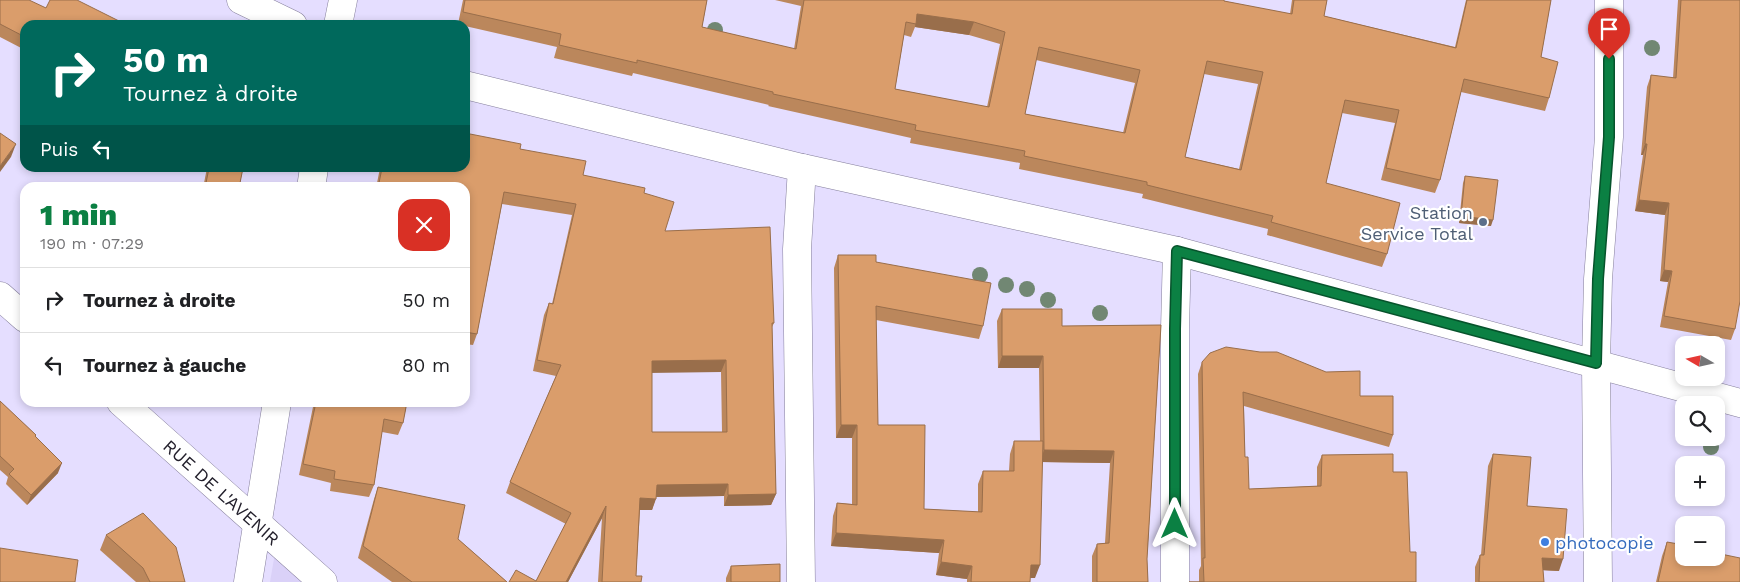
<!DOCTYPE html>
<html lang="fr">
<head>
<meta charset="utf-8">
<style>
	:root { --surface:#fff; --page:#f6f6f6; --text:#202124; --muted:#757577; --line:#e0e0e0; --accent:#0b8043 }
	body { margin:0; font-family:"Work Sans",sans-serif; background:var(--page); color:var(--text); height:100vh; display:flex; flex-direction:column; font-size:19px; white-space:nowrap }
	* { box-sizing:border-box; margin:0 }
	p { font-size:16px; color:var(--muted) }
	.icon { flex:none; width:28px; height:28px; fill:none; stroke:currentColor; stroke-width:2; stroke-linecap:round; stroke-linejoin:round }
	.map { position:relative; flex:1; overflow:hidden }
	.panel { position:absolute; left:20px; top:182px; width:450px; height:225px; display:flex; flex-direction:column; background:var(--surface); border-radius:15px; box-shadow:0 2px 8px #0003 }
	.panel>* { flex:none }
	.hud { position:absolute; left:20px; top:20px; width:450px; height:152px; border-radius:15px; box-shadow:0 2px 8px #0003; background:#00695c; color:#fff; overflow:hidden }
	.needle { width:32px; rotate:279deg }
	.tools { position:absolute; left:1675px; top:336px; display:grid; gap:10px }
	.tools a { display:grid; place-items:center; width:50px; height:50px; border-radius:10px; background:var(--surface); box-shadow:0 2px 8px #0003; font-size:25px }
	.pin { position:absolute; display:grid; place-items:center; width:42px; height:42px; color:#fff; margin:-51px -21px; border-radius:50% 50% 50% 0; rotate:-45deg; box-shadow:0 0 5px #0007 }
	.pin .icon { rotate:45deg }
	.me { position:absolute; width:55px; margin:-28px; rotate:0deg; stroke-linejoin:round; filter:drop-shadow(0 0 4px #0008) }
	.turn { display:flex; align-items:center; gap:18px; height:105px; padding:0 20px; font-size:22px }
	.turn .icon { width:65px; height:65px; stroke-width:2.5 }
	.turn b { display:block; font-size:35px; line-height:42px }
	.then { display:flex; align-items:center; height:48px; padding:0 20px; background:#0003; gap:10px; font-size:19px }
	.round { display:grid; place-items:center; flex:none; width:52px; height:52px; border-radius:15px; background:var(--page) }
	.overview { display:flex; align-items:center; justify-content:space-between; height:85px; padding:0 20px }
	h1 { font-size:30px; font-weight:800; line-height:38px; color:var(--accent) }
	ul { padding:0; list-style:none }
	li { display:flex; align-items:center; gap:15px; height:65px; padding:0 20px; border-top:1px solid var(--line) }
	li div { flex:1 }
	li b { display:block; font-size:19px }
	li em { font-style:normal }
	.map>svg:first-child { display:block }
	.built { fill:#dad1f8 }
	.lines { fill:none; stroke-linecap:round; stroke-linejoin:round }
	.street-casing { stroke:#847e9b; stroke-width:29 }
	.secondary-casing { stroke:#847e9b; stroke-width:29 }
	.street { stroke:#fff; stroke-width:28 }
	.secondary { stroke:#fff; stroke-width:28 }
	.tree { fill:#718773 }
	.wall { fill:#bb875c; fill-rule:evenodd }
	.shaded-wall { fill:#996e4b }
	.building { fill:#da9d6b; stroke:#996e4b; fill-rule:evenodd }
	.route-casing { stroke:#07532c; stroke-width:12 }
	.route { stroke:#0b8043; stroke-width:9 }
	.service-dot { fill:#5c6f8a; stroke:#fff; stroke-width:2 }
	.shop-dot { fill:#3f7fe0; stroke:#fff; stroke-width:2 }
	.labels { text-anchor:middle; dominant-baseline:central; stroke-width:4.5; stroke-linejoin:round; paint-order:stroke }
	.service-label { font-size:18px; fill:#4e5e75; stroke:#fff; text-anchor:end }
	.street-label { font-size:18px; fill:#23202c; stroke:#fff }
	.shop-label { font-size:18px; fill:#366cbe; stroke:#fff; text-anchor:start }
</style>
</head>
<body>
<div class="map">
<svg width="1740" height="582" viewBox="0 0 1740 582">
	<rect width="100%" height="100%" fill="#e5deff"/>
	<path class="built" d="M275,553L309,582H270Z"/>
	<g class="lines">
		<defs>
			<g id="street">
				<path d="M338,25L343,0"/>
				<path d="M311,188L314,168"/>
				<path d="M0,296L25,318"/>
				<path id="s1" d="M121,402L323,582"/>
				<path d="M248,582L277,402"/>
				<path d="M801,582L797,249L802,168"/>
				<path d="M1175,582V329L1177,251"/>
				<path d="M1598,582L1596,363L1598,279L1609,137V0"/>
			</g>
			<g id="secondary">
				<path d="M241,0L293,25"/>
				<path d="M465,85L802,168L1177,251L1740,403"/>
			</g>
		</defs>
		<use href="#street" class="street-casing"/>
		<use href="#secondary" class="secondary-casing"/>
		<use href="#street" class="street"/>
		<use href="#secondary" class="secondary"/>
	</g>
	<g class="tree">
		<circle cx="715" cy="30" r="8"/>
		<circle cx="1652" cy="48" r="8"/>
		<circle cx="980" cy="275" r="8"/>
		<circle cx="1006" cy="285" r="8"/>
		<circle cx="1027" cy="289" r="8"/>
		<circle cx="1048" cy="300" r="8"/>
		<circle cx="1100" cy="313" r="8"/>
		<circle cx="1711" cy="447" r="8"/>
	</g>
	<g class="wall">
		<path d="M0,0L46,8L25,25V50L0,37Z"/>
		<path d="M463,0H707L702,27L794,49L801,6L775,0H1224V1L1290,14L1292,0H1327L1324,16L1455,47L1466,0H1551L1541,57L1549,98L1545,111L1461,92L1440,180L1435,193L1381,180L1395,123L1342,113L1326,183L1387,254L1382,267L1267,235L1268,229L1142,198L1143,194L1019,169L1020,163L910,143L911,138L768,106L769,105L633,73L632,76L554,58L557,47L465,26V25L458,24ZM915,27L969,35L1000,44L987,107L895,89L904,35L911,37ZM1036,60L1135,83L1123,133L1025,114ZM1204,74L1258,84L1239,169L1185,157Z"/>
		<path d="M1678,0H1740L1735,329L1731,340L1660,327L1668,282L1660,281L1665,215L1635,211L1643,155H1641L1647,87L1651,75L1673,78Z"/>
		<path d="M520,149L583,175L644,193L665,231L774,323L772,327L776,494L771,505L724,506V496L656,497L652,510H640L636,576L641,582H598L602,518L568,582H509L536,581L566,524L506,493L510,482L556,376L533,371L544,315L549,303L552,304L572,215L502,204L477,334L473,345L465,344V188H376L380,168H465ZM652,372H721L722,432H652Z"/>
		<path d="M207,168H243L239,188H203Z"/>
		<path d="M1465,176L1491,226L1459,223L1463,183Z"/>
		<path d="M838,255L876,262L983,326L979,339L876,320L878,425L924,509L978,512V484L983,471H1009L1010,454L1014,441H1040L1039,368H998L997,321L1002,309L1062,326L1161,325L1147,559L1148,582H1092V556L1097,544L1105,543L1110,463L1042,462L1035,578H1030V582H967V579L936,575L939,553L831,546L833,516L837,503L852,504V438H836L834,268Z"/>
		<path d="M1202,362L1360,396L1393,435L1389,447L1244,406L1245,457L1249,489L1317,486V467L1322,455L1393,472L1410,552L1416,582H1199V570L1201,566L1198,374Z"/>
		<path d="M0,401L36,435L35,437L58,473L27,505L6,484L8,477L0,470Z"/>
		<path d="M314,402H407L403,423L398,435L382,432L374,485L369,497L330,491L331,483L299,475Z"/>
		<path d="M1493,454L1527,506L1559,571L1543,570L1544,582H1475V567L1480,555H1481L1488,466Z"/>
		<path d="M378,487L458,539L507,582H392L358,558L374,499Z"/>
		<path d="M106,535L185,582H136L100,550Z"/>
		<path d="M1667,542L1740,582H1656L1662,556Z"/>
		<path d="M731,566L780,582H726V578Z"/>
	</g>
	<g class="shaded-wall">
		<path d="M917,14L974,22L969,35L915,27Z"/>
		<path d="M16,144L11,157L0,172V166Z"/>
		<path d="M1645,144H1647L1643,155H1641Z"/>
		<path d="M1639,200L1669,203L1665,215L1635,211Z"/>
		<path d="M1461,216L1493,220L1491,226L1459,223Z"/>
		<path d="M1664,270L1672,271L1668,282L1660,281Z"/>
		<path d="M1002,356H1043L1039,368H998Z"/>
		<path d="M726,360L721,372L648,373L652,361Z"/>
		<path d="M841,425H857L852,438H836Z"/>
		<path d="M1044,450L1114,451L1110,463L1040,462Z"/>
		<path d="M62,463L58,473L27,505L31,495Z"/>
		<path d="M728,484L724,496L653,497L657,485Z"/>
		<path d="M776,494L771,505L724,506L728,495Z"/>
		<path d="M640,498L656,499L652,510H636Z"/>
		<path d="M606,506L602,518L568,582H566Z"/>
		<path d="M836,533L944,540L939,553L831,546Z"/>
		<path d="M1542,558L1563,559L1559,571L1538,570Z"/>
		<path d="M941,562L972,566L967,579L936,575Z"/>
		<path d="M1031,565H1040L1035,578H1026Z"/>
	</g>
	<g class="building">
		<path d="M0,0H29L46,8L50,0H77L127,25H25V37L0,24Z"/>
		<path d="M465,0H707L702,27L796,49L804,0H1224V1L1292,14L1294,0H1327L1324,16L1456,48L1467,0H1551L1541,57L1558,62L1549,98L1464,79L1440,180L1386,168L1399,110L1345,100L1326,183L1400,203L1387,254L1271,222L1273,216L1147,185V182L1024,156L1025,151L915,130L916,125L773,94V92L637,60V63L559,45L561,34L463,12ZM917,14L974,22L1005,32L989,107L895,89L906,22L916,24ZM1039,47L1140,70L1125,133L1025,114ZM1207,61L1263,72L1241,170L1185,157Z"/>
		<path d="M1681,0H1740V301L1735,329L1664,316L1672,271L1664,270L1669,203L1639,200L1647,144H1645L1651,75L1676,78Z"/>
		<path d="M0,133L16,144L0,166Z"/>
		<path d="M465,133L521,144L520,149L586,161L583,175L645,188L644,193L674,202L665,231L770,227L774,323H772L776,494L728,495V484L657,485L656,499L640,498L636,576H642L641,582H602L606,506L566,582H509L516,570L536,581L571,513L510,482L561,365L537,360L549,303L553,304L576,204L504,192L477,334L465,332V188H378L382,168H465ZM726,360L727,432H652V361Z"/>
		<path d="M209,168H243L239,188H205Z"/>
		<path d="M1465,176L1498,180L1493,220L1461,216Z"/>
		<path d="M838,255H876V262L991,283L983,326L876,306L878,425H925L924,509L982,512L983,471H1014V441H1043L1040,565H1031L1030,582H971L972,566L941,562L944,540L836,533L837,503L857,505V425H841Z"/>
		<path d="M1002,309H1062V326L1161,325L1147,559L1148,582H1097V544L1109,543L1114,451L1044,450L1043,356H1002Z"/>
		<path d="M1226,347L1260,352H1277L1326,372L1360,371V396H1393V435L1243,392L1245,457H1248L1249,489L1321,486L1322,455L1393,454V472H1407L1410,552H1416V582H1189H1204L1203,558H1205L1202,362L1210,353Z"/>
		<path d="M0,401L36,435L35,436L62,463L31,495L9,474L14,469L0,456Z"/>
		<path d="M316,402H407L403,423L384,419L374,485L334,479L335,471L303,464Z"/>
		<path d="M1493,454L1531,457L1527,506L1567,509L1563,559L1542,558L1544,582H1479L1480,555H1484Z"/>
		<path d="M378,487L465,505L458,539L507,582H412L363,546Z"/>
		<path d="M143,513L176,547L185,582H150L143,568L106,535Z"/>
		<path d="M1667,542L1684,545V558H1716V553L1740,558V582H1658Z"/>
		<path d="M0,548L78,560L75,582H0Z"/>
		<path d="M780,564V582H731V566Z"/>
	</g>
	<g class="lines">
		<defs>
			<path id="route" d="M1175,524V329L1177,251L1596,363L1598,279L1609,137V59"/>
		</defs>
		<use href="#route" class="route-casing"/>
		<use href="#route" class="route"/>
	</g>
	<circle class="service-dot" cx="1483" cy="222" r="5"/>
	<circle class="shop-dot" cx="1545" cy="542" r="5"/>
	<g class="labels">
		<g class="service-label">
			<text x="1473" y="212">Station<tspan x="1473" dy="21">Service Total</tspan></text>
		</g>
		<g class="street-label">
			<text stroke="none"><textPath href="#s1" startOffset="135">RUE DE L'AVENIR</textPath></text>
		</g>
		<g class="shop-label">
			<text x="1555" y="542">photocopie</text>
		</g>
	</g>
</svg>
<div class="tools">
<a><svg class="needle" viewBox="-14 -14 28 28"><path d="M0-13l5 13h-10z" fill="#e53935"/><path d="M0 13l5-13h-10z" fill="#757577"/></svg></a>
<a><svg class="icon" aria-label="search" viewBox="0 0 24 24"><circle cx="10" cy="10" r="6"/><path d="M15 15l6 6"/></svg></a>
<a>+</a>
<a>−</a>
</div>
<div class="pin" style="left:1609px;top:59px;background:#d93025"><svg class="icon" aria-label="arrive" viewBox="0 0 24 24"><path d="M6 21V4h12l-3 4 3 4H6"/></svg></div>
<svg class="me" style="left:1175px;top:524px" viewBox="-20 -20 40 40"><path d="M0-17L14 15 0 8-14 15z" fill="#0b8043" stroke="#fff" stroke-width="4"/></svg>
<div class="hud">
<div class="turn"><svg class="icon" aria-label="right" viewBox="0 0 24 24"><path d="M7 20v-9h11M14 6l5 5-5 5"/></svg><div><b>50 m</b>Tournez à droite</div></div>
<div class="then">Puis<svg class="icon" aria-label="left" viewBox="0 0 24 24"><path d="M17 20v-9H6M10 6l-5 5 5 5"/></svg></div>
</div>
<section class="panel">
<div class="overview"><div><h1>1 min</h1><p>190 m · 07:29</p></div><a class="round" style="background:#d93025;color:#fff"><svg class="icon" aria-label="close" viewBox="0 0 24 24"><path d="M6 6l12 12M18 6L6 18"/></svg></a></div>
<ul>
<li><svg class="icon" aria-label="right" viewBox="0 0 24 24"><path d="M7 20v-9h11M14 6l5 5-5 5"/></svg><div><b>Tournez à droite</b></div><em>50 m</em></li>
<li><svg class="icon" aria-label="left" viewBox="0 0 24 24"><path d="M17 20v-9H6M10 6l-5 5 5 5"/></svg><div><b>Tournez à gauche</b></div><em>80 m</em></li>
</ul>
</section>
</div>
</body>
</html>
